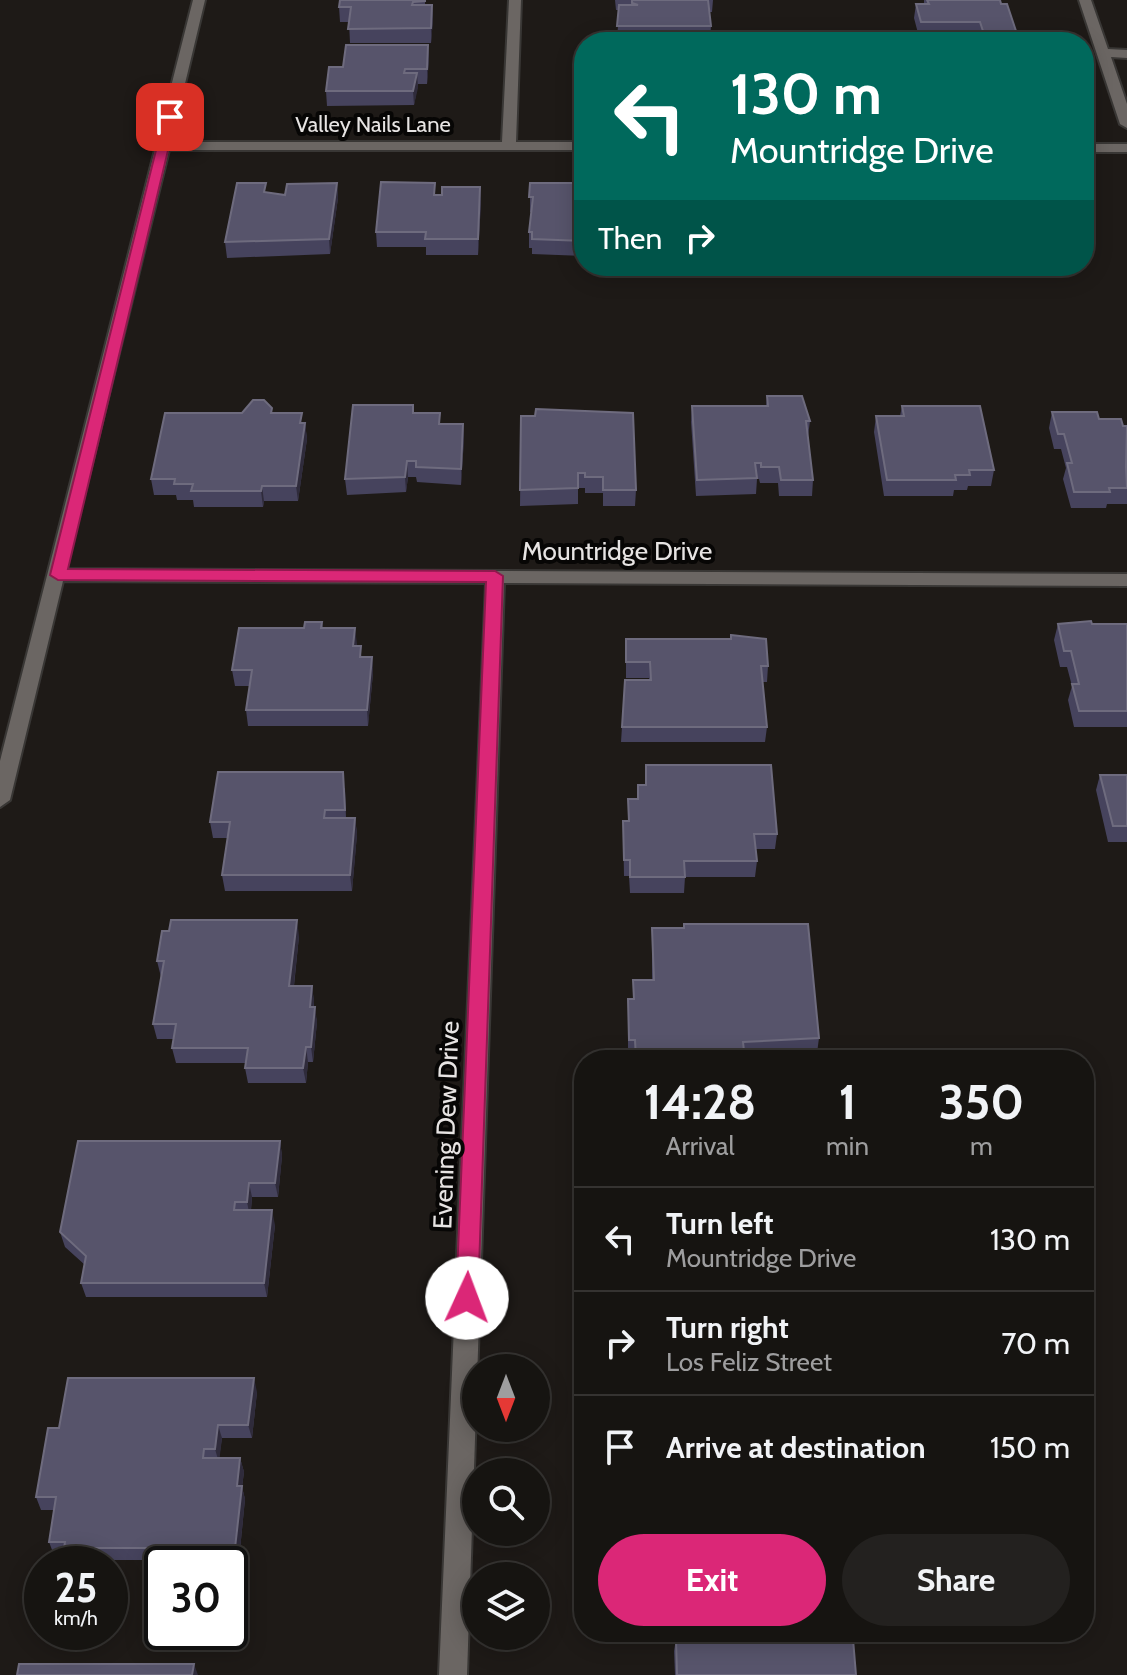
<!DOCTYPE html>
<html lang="en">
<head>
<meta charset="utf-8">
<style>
	:root { --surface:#161411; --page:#23211f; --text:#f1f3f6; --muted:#9e9e9f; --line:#353331; --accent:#db2777 }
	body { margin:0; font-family:Cabin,sans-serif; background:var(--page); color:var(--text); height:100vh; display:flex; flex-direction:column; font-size:30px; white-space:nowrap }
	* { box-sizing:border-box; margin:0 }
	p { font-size:26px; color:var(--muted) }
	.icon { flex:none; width:44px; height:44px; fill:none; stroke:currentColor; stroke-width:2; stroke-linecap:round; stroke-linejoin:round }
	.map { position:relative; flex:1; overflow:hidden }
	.sheet { position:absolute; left:574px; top:1050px; width:520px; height:592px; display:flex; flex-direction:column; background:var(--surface); border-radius:32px; box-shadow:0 4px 20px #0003,0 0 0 2px var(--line) }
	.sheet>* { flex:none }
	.top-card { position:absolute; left:574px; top:32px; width:520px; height:244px; border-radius:32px; box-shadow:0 4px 20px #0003,0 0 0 2px var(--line); background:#00695c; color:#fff; overflow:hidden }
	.needle { width:52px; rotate:180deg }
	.controls { position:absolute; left:462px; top:1354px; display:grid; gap:16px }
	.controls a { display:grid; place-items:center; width:88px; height:88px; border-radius:50%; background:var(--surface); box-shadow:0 4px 20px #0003,0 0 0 2px var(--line); font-size:40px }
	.speed { position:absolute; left:24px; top:1546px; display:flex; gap:16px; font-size:40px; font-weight:700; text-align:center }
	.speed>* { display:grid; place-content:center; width:104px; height:104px; border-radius:50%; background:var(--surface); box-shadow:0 4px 20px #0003,0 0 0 2px var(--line); line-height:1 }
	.speed small { font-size:20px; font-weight:400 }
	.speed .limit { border:4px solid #111; border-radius:12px; background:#fff; color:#111 }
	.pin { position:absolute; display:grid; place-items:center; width:68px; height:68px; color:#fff; margin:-34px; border-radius:16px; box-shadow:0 4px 12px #0006 }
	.me { position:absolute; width:88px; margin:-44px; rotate:2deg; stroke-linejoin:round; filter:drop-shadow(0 0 6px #0008) }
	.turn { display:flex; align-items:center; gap:28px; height:168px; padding:0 24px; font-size:36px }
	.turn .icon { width:104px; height:104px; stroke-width:2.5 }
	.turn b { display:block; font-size:56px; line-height:68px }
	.then { display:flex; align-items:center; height:76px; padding:0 24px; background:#0003; gap:16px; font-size:30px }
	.eta { display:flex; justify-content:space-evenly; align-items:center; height:136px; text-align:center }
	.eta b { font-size:48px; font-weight:800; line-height:56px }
	.action { display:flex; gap:16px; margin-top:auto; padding:16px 24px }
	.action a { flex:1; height:92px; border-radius:48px; background:var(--accent); color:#fff; font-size:32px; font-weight:800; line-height:92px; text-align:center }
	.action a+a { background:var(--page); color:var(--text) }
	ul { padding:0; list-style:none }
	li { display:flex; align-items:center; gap:24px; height:104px; padding:0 24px; border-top:2px solid var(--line) }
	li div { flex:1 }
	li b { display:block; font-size:30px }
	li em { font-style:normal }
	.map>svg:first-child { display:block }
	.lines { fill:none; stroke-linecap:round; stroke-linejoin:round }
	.minor-casing { stroke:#393735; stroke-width:4 }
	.minor { fill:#6b6663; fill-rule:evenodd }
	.wall { fill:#46435d }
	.shaded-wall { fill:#2f2b3b }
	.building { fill:#57546b; stroke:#6e6b7e; stroke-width:2 }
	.route { fill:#db2777; stroke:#8e194d; stroke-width:2 }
	.labels { text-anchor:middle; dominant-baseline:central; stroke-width:8; stroke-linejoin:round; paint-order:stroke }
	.far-street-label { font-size:22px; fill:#e7e4e3; stroke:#070605 }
	.street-label { font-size:26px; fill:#e7e4e3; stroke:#070605 }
</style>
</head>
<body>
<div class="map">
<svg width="1127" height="1675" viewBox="0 0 1127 1675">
	<rect width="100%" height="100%" fill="#1e1a17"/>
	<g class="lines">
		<defs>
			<g id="minor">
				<path d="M193,0H205L171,142H502L509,0H521L516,142H584V150H169L66,569L1127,574V586L504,583L467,1675H439L486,583L63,581L10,800L0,807V761Z"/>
				<path d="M1079,0H1091L1108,49L1127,50V58L1111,57L1127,104V128L1120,124Z"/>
				<rect x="1084" y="144" width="43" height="8"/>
			</g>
		</defs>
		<use href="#minor" class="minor-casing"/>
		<use href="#minor" class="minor"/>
	</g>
	<g class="wall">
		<path d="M425,0V5H432L433,19L431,43H350L349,22H340L339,7Z"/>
		<path d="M615,0H713L712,12H709L711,26L710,40L617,41L619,10H616Z"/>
		<path d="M924,0H1000L1016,31L1014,42H980L978,37H919L914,18L916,4H924Z"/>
		<path d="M428,45L429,59L427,84H418L414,105L327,106L326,91L343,67Z"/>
		<path d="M337,183L338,198L330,254L227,258L225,242L267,192L285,195Z"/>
		<path d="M530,183L584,196V256L532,254V248H529V232L531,212H530Z"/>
		<path d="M436,195L481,202L478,255H426V247H377L376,232Z"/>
		<path d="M1084,205L1090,223L1087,238H1084Z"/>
		<path d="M767,396L810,421L808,436L813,480L812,496H779L778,483H760L759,479H757L756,494L696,496L691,422L692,406H766Z"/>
		<path d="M413,405L414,413L441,424H463L464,439L461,485L417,482L416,477H408L406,492L347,495L345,479Z"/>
		<path d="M902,406L994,470L991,486H968L967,490H954L953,496H884L874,432L876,416H900Z"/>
		<path d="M1052,412L1099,419L1127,426V504H1107L1106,508H1071L1063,479L1066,468L1061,449H1054L1049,428Z"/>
		<path d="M272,413L305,423L307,439L298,501H264L263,507H194L193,500H177L176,495H154L151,479Z"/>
		<path d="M521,416L636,490L635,506H603V493H585V488H578V504L520,506Z"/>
		<path d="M322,622L323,628L357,644L356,646L362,657H372L373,673L368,726H248L246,710L250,686H235L232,670L304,628Z"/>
		<path d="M1058,624H1127V727H1074L1068,700L1072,686L1067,667H1060L1054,640Z"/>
		<path d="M626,639L768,666L767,682H762L767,727L765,742H621L625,680H649V678H626Z"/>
		<path d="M646,765L777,834L775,849H756L757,861L755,877H685L684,893H630L629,876H624L623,821H628V799H637L638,785H645Z"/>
		<path d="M1100,775H1127V842H1108L1096,790Z"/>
		<path d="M345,788L346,818H355L357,834L352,891H225L222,875L228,838H213L210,822Z"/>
		<path d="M652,928L819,1038L817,1053L744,1057L745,1060H634V1055H628V999H633V980H652Z"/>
		<path d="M299,936L294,986H312L314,1002V1007L317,1022L313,1062H308L306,1083H248L245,1068L246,1063H176L172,1048L174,1039H157L153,1024L161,977L157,961Z"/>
		<path d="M280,1141L282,1156L278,1197H252L251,1210L275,1225L267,1297H86L81,1283L85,1265L65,1247L60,1232Z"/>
		<path d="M257,1392L252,1438H222L219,1458H240L244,1472L242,1487L245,1499L239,1560H69L67,1555H54L49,1542L54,1510H41L36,1497L59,1428Z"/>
		<path d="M676,1639L856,1675H675L674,1651Z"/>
	</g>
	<g class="shaded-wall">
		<path d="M432,5L433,19L431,43V28Z"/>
		<path d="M428,45L429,59L427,84V69Z"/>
		<path d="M417,73L418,88L414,105L413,91Z"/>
		<path d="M337,183L338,198L330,254L329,239Z"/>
		<path d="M480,187L481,202L478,255V239Z"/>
		<path d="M305,423L307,439L298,501L296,486Z"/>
		<path d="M463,424L464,439L461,485V469Z"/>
		<path d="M407,461L408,477L406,492L405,477Z"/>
		<path d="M262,486L264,501L263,507L261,491Z"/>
		<path d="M355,628L357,644L355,662L353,646Z"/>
		<path d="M372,657L373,673L368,726L367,710Z"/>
		<path d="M355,818L357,834L352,891L350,875Z"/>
		<path d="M297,920L299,936L292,1002L289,986Z"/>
		<path d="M312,986L314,1002L312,1022L310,1007Z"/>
		<path d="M315,1007L317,1022L313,1062L311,1047Z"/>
		<path d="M306,1047L308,1062L306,1083L303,1068Z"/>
		<path d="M280,1141L282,1156L278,1197L275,1183Z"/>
		<path d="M249,1183L252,1197L250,1217L247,1202Z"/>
		<path d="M272,1210L275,1225L267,1297L264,1283Z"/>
		<path d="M254,1378L257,1392L252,1438L248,1425Z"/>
		<path d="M218,1425L222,1438L219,1463L215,1449Z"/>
		<path d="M240,1458L244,1472L242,1487L245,1499L239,1560L235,1548L237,1486Z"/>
		<path d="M194,1664L198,1675H192Z"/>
	</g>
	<g class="building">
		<path d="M340,0H425V1L413,2L412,5H432L431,28L348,29L351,7H339Z"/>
		<path d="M632,0H708L711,26H617L619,5H638L632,3Z"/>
		<path d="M927,0H1000L1001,4H1007L1016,31H983L980,22H921L916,4H929Z"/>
		<path d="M346,45H428L427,69H405L404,73H417L413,91H326L329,67H343Z"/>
		<path d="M381,182L435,183L434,195H442V187H480L478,239H425L426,232H376Z"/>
		<path d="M237,183H266L264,192L285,195L287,184L337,183L329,239L225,242Z"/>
		<path d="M530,183H582L583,196H584V241L532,239V232H529L533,197H529Z"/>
		<path d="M1084,205L1090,223H1084Z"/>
		<path d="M767,396H802L810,421H806L813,480H781L779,467H761V463H755L757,478L697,480L692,406H768Z"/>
		<path d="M253,400H264L272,408L271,413H302L300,423H305L296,486H262L261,491H191L193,484H174L175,479H151L165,413H242Z"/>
		<path d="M353,405H413V413H440L439,424H463L461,469L416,467V461H407L405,477L345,479Z"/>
		<path d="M902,406H980L994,470H969L970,475H955L956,480H887L876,416H904Z"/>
		<path d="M536,409L633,413L636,490H603V477H585V473H578V488L520,490L521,416H535Z"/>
		<path d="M1052,412H1097L1099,419H1121L1123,426H1127L1126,467L1127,488H1109L1110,492H1074L1067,463H1072L1064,434H1058Z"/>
		<path d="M1091,621L1092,624H1127V711H1079L1072,684H1079L1071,651H1064L1058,624Z"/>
		<path d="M305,622H322L321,628H355L353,646H361L360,657H372L367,710H246L252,670H232L239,628H304Z"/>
		<path d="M731,635L766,639L768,666H761L767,727H622L625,680H651L650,662H626V639H731Z"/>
		<path d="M646,765H771L777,834H754L757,861H684L685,877H630V860H624L623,821H629L628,799H638V785H646Z"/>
		<path d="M218,772H343L345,810H325L324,818H355L350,875H222L230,822H210Z"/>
		<path d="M1100,775H1127V826H1113Z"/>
		<path d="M171,920H297L289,986H312L310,1007H315L311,1047H306L303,1068H245L248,1048H172L176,1024H153L164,961H157L162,931H169Z"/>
		<path d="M684,924H808L819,1038L743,1042L745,1060H636L635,1040H629L628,999H634L633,980H654L652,928H684Z"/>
		<path d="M78,1141H280L275,1183H249L247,1202H235L234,1210H272L264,1283H81L86,1256L60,1232Z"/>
		<path d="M68,1378H254L248,1425H218L215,1449H204L203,1458H240L237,1486H242L235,1548H64L65,1542H49L56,1497H36L48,1428H59Z"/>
		<path d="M676,1639H853L856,1675H677Z"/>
		<path d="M19,1664H194L192,1675H17Z"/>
	</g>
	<path class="route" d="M165,114L176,117L68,569L495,571L503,576L478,1298L475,1305L467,1308L459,1305L456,1298L486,582L58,580L50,575Z"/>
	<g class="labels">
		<g class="far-street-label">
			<text x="373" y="124">Valley Nails Lane</text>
		</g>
		<g class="street-label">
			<text x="617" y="551">Mountridge Drive</text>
			<text transform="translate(446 1125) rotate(-88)">Evening Dew Drive</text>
		</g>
	</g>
</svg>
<div class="controls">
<a><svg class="needle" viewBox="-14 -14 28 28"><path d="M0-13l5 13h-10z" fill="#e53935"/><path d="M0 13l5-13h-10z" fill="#9e9e9f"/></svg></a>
<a><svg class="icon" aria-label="search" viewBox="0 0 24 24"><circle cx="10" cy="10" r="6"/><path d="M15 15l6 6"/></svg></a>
<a><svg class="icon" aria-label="layers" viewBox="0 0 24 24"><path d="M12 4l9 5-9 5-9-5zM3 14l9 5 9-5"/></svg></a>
</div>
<div class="speed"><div>25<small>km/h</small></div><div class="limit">30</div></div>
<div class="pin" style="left:170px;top:117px;background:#d93025"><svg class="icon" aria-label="arrive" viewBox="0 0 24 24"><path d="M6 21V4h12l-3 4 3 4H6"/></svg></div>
<svg class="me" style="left:467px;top:1298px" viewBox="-20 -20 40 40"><circle r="19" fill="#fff"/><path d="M0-13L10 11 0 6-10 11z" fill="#db2777"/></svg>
<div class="top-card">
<div class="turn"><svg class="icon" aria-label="left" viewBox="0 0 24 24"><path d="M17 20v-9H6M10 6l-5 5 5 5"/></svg><div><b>130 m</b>Mountridge Drive</div></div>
<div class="then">Then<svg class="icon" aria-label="right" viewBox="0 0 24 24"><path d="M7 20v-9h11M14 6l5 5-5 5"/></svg></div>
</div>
<section class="sheet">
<div class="eta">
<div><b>14:28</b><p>Arrival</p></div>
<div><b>1</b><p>min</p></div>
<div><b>350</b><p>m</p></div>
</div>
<ul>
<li><svg class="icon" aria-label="left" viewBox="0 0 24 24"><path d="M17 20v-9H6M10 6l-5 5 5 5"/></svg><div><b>Turn left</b><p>Mountridge Drive</p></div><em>130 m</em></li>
<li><svg class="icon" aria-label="right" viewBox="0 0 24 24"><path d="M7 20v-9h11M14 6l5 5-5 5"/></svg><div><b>Turn right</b><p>Los Feliz Street</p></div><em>70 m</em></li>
<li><svg class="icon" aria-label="arrive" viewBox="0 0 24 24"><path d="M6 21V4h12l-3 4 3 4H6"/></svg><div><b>Arrive at destination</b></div><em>150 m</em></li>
</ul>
<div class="action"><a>Exit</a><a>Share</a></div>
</section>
</div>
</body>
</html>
